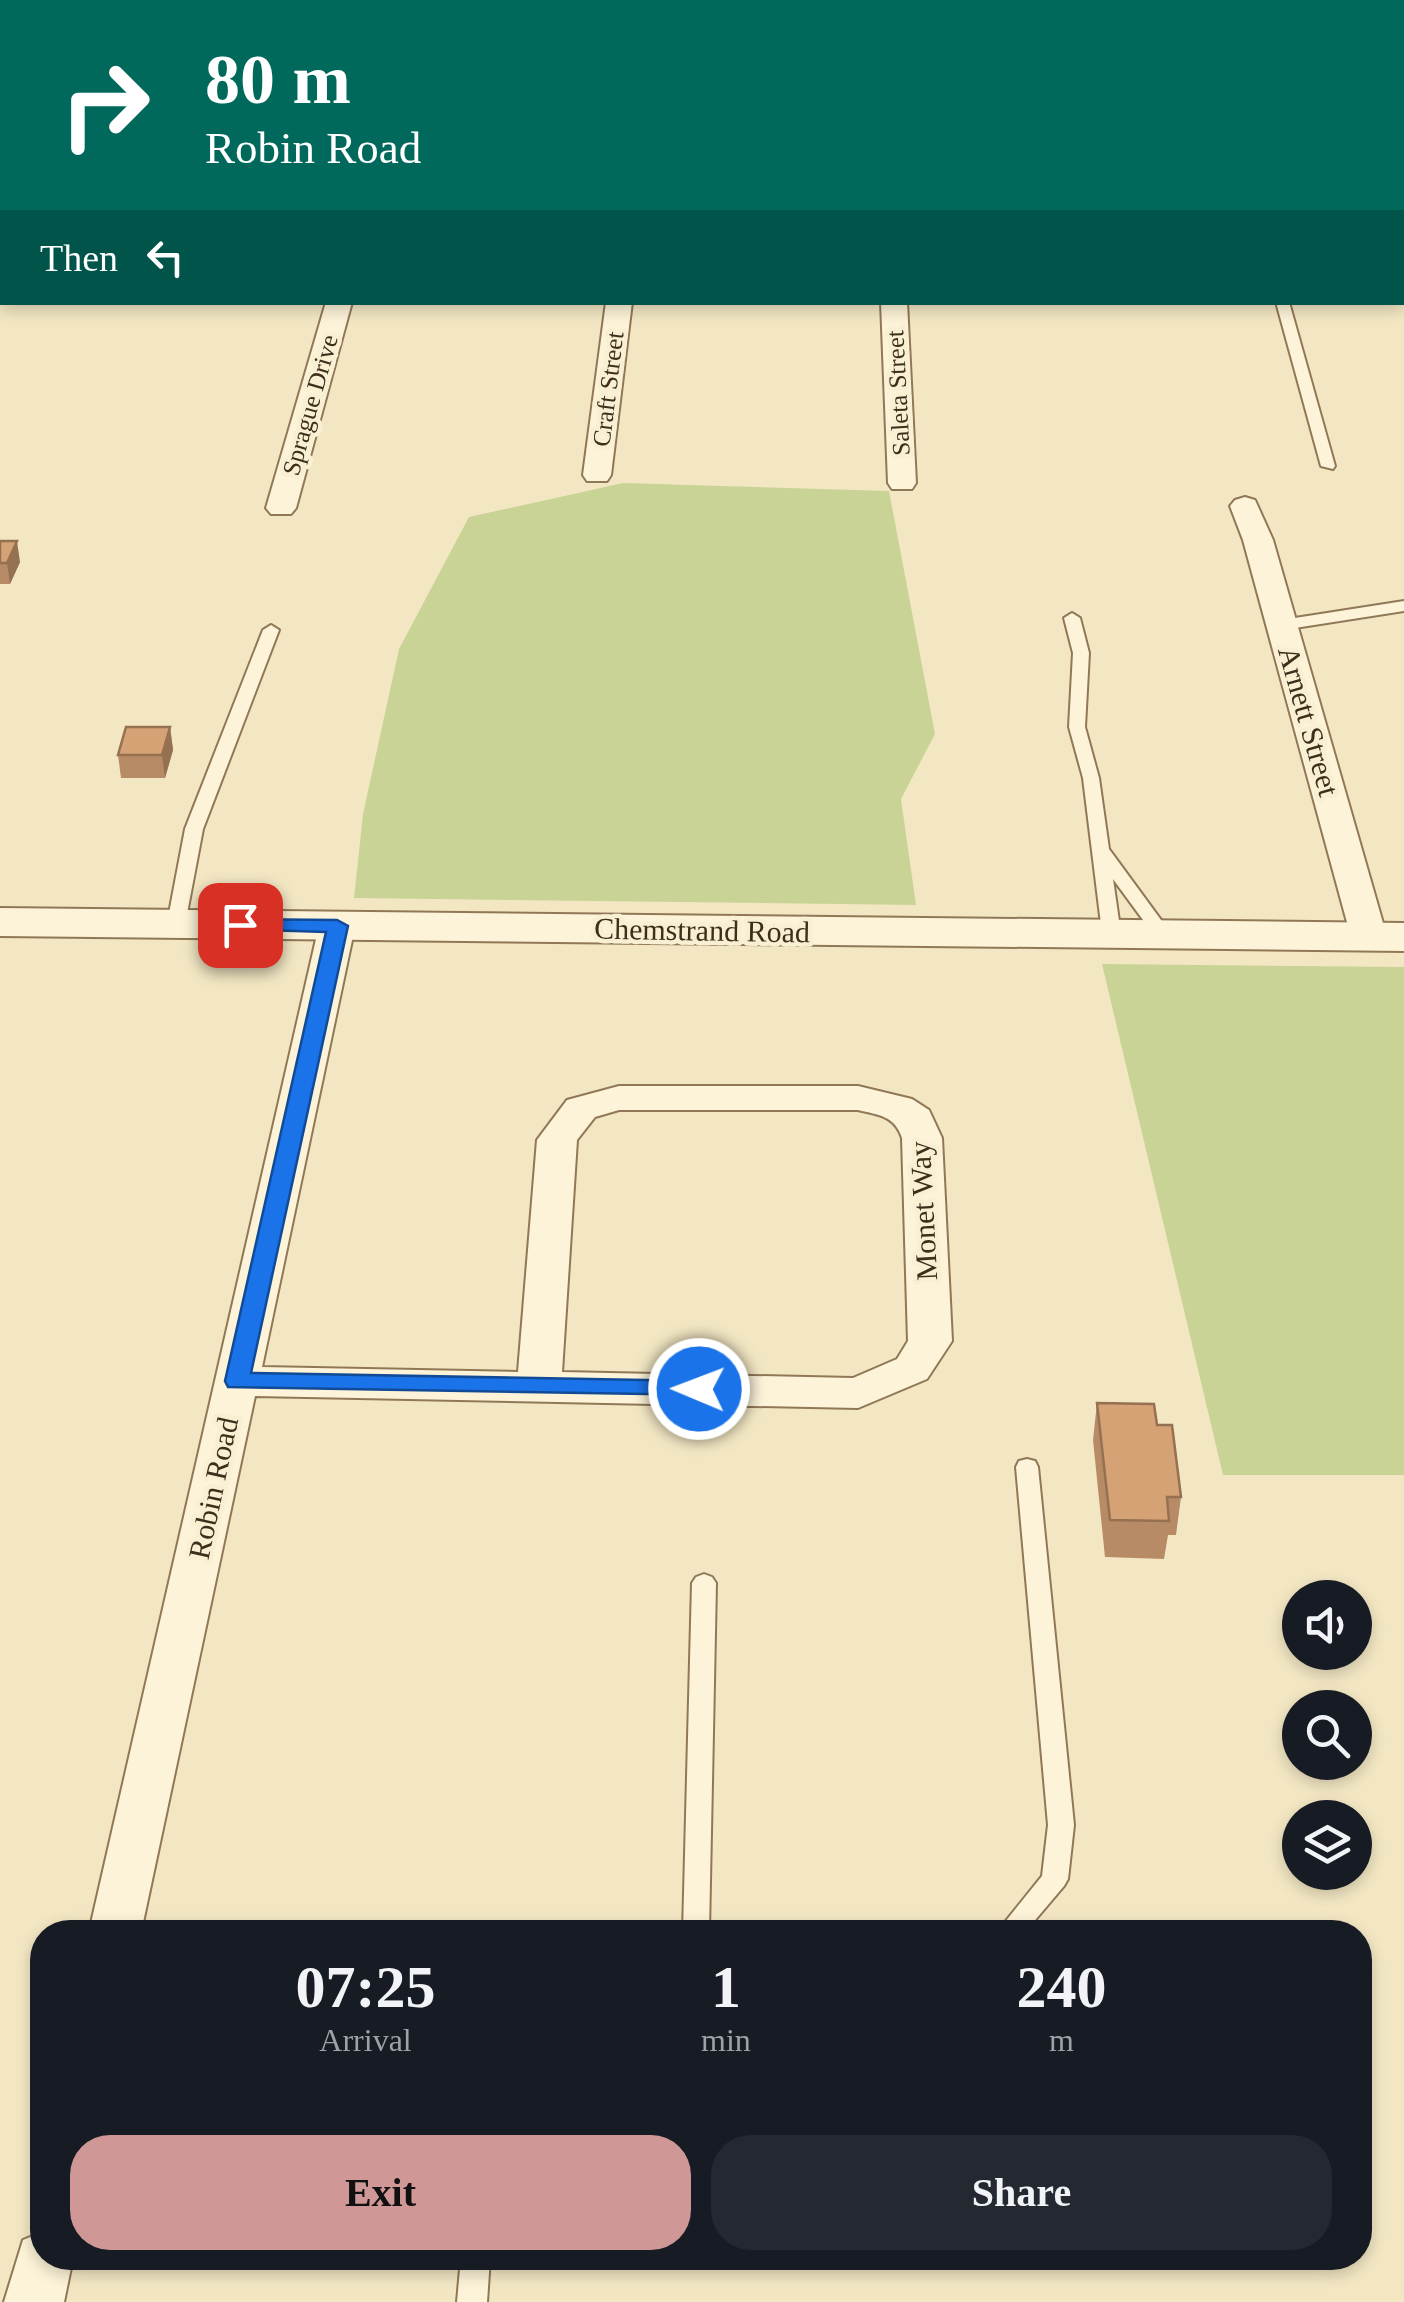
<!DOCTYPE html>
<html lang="en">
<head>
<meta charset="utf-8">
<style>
	:root { --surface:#171b24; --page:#242831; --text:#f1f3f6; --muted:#9ea1a6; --accent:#cf9796 }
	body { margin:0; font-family:"Times New Roman",serif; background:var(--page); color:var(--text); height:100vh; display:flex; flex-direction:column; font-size:38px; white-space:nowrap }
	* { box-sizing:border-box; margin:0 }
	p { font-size:32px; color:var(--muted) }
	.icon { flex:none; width:55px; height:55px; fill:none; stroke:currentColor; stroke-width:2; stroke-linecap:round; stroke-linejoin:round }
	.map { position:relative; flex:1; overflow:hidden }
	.panel { position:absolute; left:30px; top:1920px; width:1342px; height:350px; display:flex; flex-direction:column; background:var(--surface); border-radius:40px; box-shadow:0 5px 15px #0003 }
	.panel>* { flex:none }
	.banner { position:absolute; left:0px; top:0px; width:1405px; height:305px; box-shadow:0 5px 15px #0003; background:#00695c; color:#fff; overflow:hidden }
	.tools { position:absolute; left:1282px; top:1580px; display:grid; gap:20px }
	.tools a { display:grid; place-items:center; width:90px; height:90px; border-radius:50%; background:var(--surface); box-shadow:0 5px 15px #0003; font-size:50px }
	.pin { position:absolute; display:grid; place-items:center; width:85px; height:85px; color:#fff; margin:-42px; border-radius:20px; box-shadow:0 5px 15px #0006 }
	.me { position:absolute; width:110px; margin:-55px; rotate:271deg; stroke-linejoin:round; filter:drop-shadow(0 0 8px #0008) }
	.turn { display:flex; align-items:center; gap:35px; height:210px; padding:0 40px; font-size:45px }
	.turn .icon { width:130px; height:130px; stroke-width:2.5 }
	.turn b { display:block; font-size:70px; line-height:85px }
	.then { display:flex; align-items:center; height:95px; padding:0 40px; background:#0003; gap:20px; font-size:38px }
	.eta { display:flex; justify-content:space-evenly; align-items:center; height:170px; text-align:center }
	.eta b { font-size:60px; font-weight:700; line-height:70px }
	.button { display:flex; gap:20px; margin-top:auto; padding:20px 40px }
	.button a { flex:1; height:115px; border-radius:40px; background:var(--accent); color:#111; font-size:40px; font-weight:700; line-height:115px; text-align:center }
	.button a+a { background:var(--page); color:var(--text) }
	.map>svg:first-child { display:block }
	.green { fill:#c9d396 }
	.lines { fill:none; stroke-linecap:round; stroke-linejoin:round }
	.service-casing { stroke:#907857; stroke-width:4 }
	.minor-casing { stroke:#907857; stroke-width:4 }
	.tertiary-casing { stroke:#907857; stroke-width:4 }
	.service { fill:#fcf3d8; fill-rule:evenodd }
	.minor { fill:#fcf3d8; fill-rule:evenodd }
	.tertiary { fill:#fcf3d8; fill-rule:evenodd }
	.wall { fill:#b78b65 }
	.shaded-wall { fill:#957152 }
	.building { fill:#d5a275; stroke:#957152; stroke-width:2.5 }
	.route { fill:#1a73e8; stroke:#114b97; stroke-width:2.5 }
	.labels { text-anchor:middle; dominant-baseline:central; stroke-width:9; stroke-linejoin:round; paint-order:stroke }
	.far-street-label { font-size:25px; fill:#3e2f1d; stroke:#f9f0d4 }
	.street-label { font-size:30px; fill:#3e2f1d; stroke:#f9f0d4 }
</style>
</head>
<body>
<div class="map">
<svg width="1404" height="2302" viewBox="0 0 1404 2302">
	<rect width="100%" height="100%" fill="#f3e7c3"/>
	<g class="green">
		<path d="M623,483L889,491L935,734L901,799L916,905L354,898L363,814L399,649L469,517Z"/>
		<path d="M1102,964L1404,967V1475H1223Z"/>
	</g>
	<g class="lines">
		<defs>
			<g id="service">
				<path d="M1276,302H1289L1335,466L1333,469L1321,466Z"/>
				<path d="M1404,601V611L1282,630L1274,625L1282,620Z"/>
				<path d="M1072,613L1080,618L1089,653L1085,727L1099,778L1109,849L1172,935L1169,939H1157L1113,879L1119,921L1136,933L1127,938L1101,924L1083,778L1069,727L1073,653L1064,618Z"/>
				<path d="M271,625L279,630L203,829L185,924L182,928H170L167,924L185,829L263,630Z"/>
				<path d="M1027,1459L1035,1461L1038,1467L1074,1825L1068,1879L1064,1886L1025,1932H997L1042,1876L1048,1825L1016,1467L1019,1461Z"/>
				<path d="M704,1574L712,1577L716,1583L709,1932H683L692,1583L696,1577Z"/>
				<path d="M461,2258H490L487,2302H457Z"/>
			</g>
			<g id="minor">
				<path d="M417,0H437L438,2H417Z"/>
				<path d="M700,0H720L721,2H700Z"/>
				<path d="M985,0H1005L1007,2H986Z"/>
				<path d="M2,260V280L0,281V261Z"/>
				<path d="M326,302H352L296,508L291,514H271L266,508Z"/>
				<path d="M606,302H632L611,475L607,481H587L583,475Z"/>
				<path d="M881,302H907L916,483L912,489H892L888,483Z"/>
				<path d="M1245,497L1255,500L1273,540L1387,937L1382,945L1369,948L1356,945L1351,937L1243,540L1230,506L1235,500Z"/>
				<path d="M337,915L350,918L355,926L262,1367L518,1372L537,1140L567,1100L619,1086H858L912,1099L929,1110L942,1138L952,1341L927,1379L858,1408L255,1396L141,1932H89L319,926L324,918ZM619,1110H858C879,1115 895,1116 902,1138L908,1341L897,1359L853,1378L562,1372L577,1140L595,1117Z"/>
				<path d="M42,2232V2258H73L64,2302H4L23,2240Z"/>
			</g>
			<g id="tertiary">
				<rect x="0" y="180" width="2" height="18"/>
				<rect x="1402" y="194" width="2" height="18"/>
				<path d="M0,908L1404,923V951L0,936Z"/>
			</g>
		</defs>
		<use href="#service" class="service-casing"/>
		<use href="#minor" class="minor-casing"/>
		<use href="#tertiary" class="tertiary-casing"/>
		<use href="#service" class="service"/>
		<use href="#minor" class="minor"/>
		<use href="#tertiary" class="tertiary"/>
	</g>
	<g class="wall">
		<path d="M633,0H654L653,2H633Z"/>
		<rect x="751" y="0" width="48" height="2"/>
		<path d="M910,0H955V2H908H911Z"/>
		<path d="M1055,0H1087V2H1056Z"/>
		<path d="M0,541L20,562L10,584H0Z"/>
		<path d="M170,727L173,750L165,778H121L118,755Z"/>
		<path d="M1097,1403L1157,1425L1181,1497L1176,1535H1168L1164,1559L1105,1557L1093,1440Z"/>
	</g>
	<g class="shaded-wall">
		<path d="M17,541L20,562L10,584L7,563Z"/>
		<path d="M170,727L173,750L165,778L162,755Z"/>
	</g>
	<g class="building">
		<path d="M346,0H372L371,2H345Z"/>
		<path d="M481,0H516V2H480Z"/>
		<path d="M0,541H17L7,563H0Z"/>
		<path d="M126,727H170L162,755H118Z"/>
		<path d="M1097,1403L1154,1404L1157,1425H1172L1181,1497H1167L1169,1521L1110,1520Z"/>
	</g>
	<path class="route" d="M240,919L337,920L348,926L251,1373L699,1381L708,1383L711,1389L708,1395L228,1387L225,1381L326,932L233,929L230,925Z"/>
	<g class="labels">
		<g class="far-street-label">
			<text transform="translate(608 389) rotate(-83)">Craft Street</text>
			<text transform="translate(898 393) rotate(-93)">Saleta Street</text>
			<text transform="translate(310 405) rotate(-74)">Sprague Drive</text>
		</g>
		<g class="street-label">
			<text transform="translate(1309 721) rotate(74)">Arnett Street</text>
			<text transform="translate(702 930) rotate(1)">Chemstrand Road</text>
			<text transform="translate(923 1211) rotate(-93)">Monet Way</text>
			<text transform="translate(213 1488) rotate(-78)">Robin Road</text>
		</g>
	</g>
</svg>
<div class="tools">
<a><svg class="icon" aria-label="sound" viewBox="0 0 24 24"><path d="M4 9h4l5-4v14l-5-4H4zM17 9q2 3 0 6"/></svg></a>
<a><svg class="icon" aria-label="search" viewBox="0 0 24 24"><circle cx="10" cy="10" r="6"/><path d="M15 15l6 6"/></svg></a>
<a><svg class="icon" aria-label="layers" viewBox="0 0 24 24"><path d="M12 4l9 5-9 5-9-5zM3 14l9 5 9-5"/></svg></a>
</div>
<div class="pin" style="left:240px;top:925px;background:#d93025"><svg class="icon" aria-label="arrive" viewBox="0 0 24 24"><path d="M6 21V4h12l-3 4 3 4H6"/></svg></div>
<svg class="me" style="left:699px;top:1389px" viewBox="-20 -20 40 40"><circle r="17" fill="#1a73e8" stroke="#fff" stroke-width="3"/><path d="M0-11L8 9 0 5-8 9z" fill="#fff"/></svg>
<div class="banner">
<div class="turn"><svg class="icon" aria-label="right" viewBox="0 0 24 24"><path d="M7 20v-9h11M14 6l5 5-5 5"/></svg><div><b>80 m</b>Robin Road</div></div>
<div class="then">Then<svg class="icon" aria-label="left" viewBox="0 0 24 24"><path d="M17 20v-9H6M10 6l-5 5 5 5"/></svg></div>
</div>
<section class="panel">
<div class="eta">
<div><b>07:25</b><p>Arrival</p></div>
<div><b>1</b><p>min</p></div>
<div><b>240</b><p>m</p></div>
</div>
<div class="button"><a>Exit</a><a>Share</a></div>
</section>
</div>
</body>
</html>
